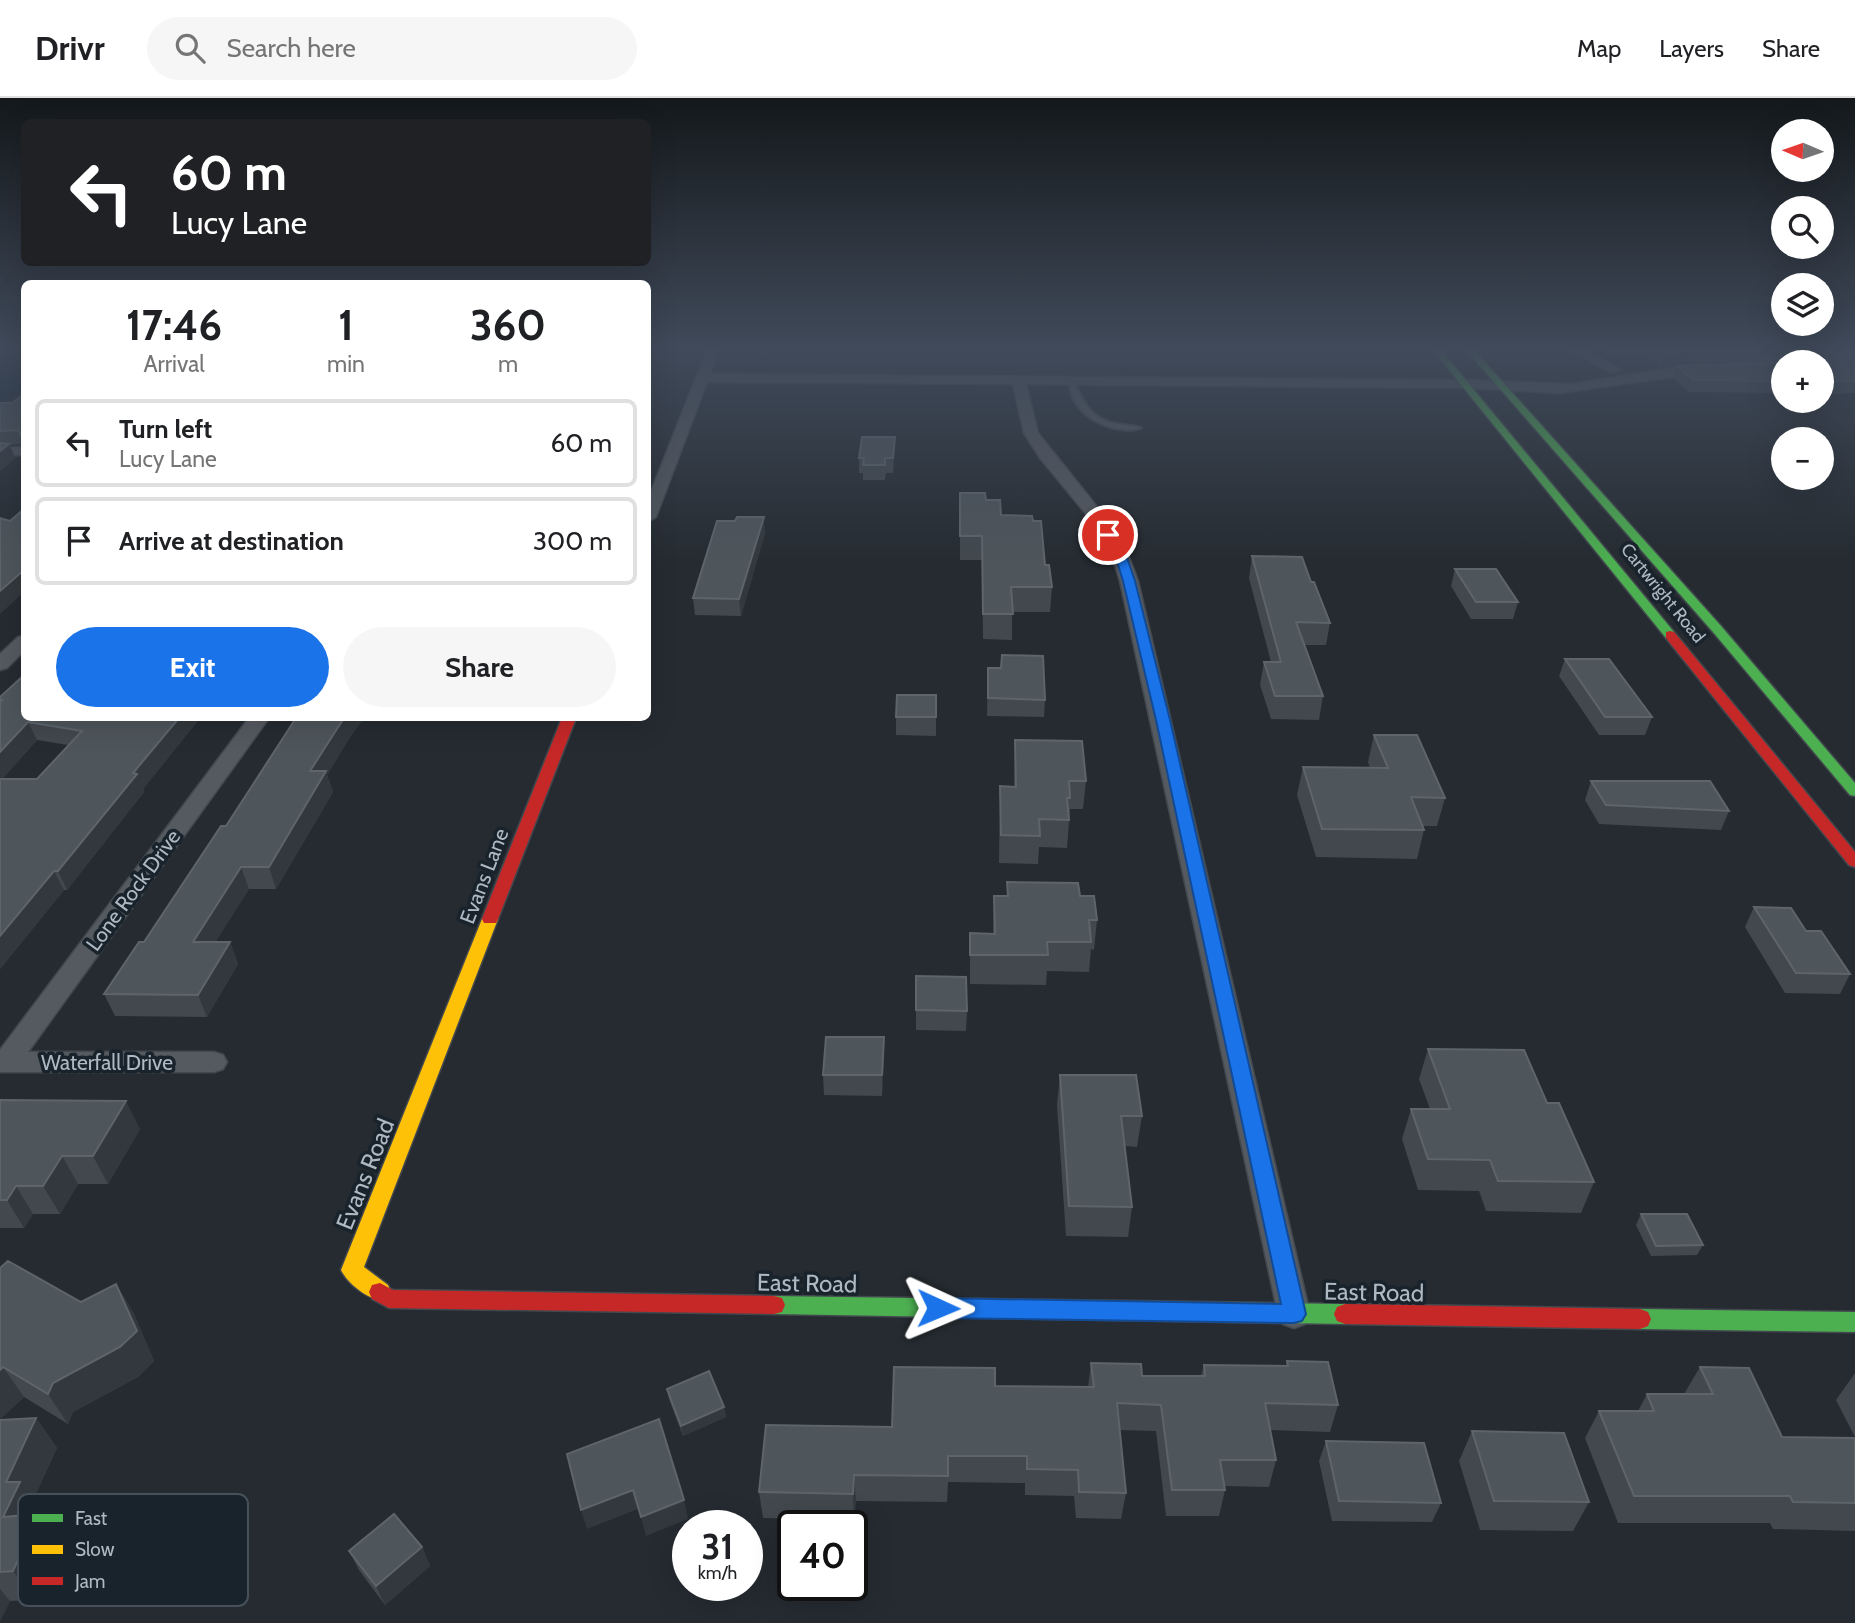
<!DOCTYPE html>
<html lang="en">
<head>
<meta charset="utf-8">
<style>
	:root { --surface:#fff; --page:#f6f6f6; --text:#202124; --muted:#757577; --line:#e0e0e0; --accent:#1a73e8 }
	body { margin:0; font-family:Cabin,sans-serif; background:var(--page); color:var(--text); height:100vh; display:flex; flex-direction:column; font-size:26px; white-space:nowrap }
	* { box-sizing:border-box; margin:0 }
	p { font-size:23px; color:var(--muted) }
	.icon { flex:none; width:38px; height:38px; fill:none; stroke:currentColor; stroke-width:2; stroke-linecap:round; stroke-linejoin:round }
	.map { position:relative; flex:1; overflow:hidden }
	.side { position:absolute; left:21px; top:182px; width:630px; height:441px; display:flex; flex-direction:column; background:var(--surface); border-radius:10px; box-shadow:0 7px 28px #0002 }
	.side>* { flex:none }
	.hud { position:absolute; left:21px; top:21px; width:630px; height:147px; border-radius:10px; box-shadow:0 7px 28px #0002; background:#202124; color:#fff; overflow:hidden }
	.needle { width:46px; rotate:272deg }
	.fabs { position:absolute; left:1771px; top:21px; display:grid; gap:14px }
	.fabs a { display:grid; place-items:center; width:63px; height:63px; border-radius:50%; background:var(--surface); box-shadow:0 7px 28px #0002; font-size:35px }
	.speed { position:absolute; left:672px; top:1412px; display:flex; gap:14px; font-size:35px; font-weight:700; text-align:center }
	.speed>* { display:grid; place-content:center; width:91px; height:91px; border-radius:50%; background:var(--surface); box-shadow:0 7px 28px #0002; line-height:1 }
	.speed small { font-size:18px; font-weight:400 }
	.speed .limit { border:4px solid #111; border-radius:10px; background:#fff; color:#111 }
	.pin { position:absolute; display:grid; place-items:center; width:60px; height:60px; color:#fff; margin:-30px; border:4px solid #fff; border-radius:50%; box-shadow:0 2px 7px #0007 }
	.me { position:absolute; width:77px; margin:-38px; rotate:91deg; stroke-linejoin:round; filter:drop-shadow(0 0 5px #0008) }
	.turn { display:flex; align-items:center; gap:24px; height:147px; padding:0 35px; font-size:32px }
	.turn .icon { width:91px; height:91px; stroke-width:2.5 }
	.turn b { display:block; font-size:49px; line-height:60px }
	.eta { display:flex; justify-content:space-evenly; align-items:center; height:119px; text-align:center }
	.eta b { font-size:42px; font-weight:700; line-height:49px }
	.button { display:flex; gap:14px; margin-top:auto; padding:14px 35px }
	.button a { flex:1; height:80px; border-radius:42px; background:var(--accent); color:#fff; font-size:28px; font-weight:700; line-height:80px; text-align:center }
	.button a+a { background:var(--page); color:var(--text) }
	ul { padding:0; list-style:none }
	li { display:flex; align-items:center; gap:21px; height:88px; margin:0 14px 10px; padding:0 21px; border:4px solid var(--line); border-radius:10px }
	li div { flex:1 }
	li b { display:block; font-size:26px }
	li em { font-style:normal }
	header { display:flex; align-items:center; gap:42px; box-sizing:border-box; height:98px; padding:0 35px; background:var(--surface); border-bottom:2px solid var(--line) }
	header strong { font-size:33px }
	nav { display:flex; gap:38px; margin-inline-start:auto; font-size:24px }
	.search { width:490px; height:63px; background:var(--page); display:flex; align-items:center; gap:18px; box-sizing:border-box; padding:0 24px; border-radius:38px; color:var(--muted); font-size:26px }
	.map>svg:first-child { display:block }
	.water { fill:#162533 }
	.lines { fill:none; stroke-linecap:round; stroke-linejoin:round }
	.lane-casing { stroke:#42484e; stroke-width:4 }
	.street-casing { stroke:#42484e; stroke-width:3 }
	.fast-casing { stroke:#42484e; stroke-width:3 }
	.slow-casing { stroke:#42484e; stroke-width:3 }
	.jam-casing { stroke:#42484e; stroke-width:3 }
	.lane { fill:#555a60; fill-rule:evenodd }
	.street { fill:#555a60; fill-rule:evenodd }
	.fast { fill:#4caf50; fill-rule:evenodd }
	.slow { fill:#ffc107; fill-rule:evenodd }
	.jam { fill:#c62828; fill-rule:evenodd }
	.wall { fill:#42484e; fill-rule:evenodd }
	.shaded-wall { fill:#32383d }
	.building { fill:#4e555b; stroke:#5d646b; stroke-width:2 }
	.route { fill:#1a73e8; stroke:#114b97; stroke-width:2 }
	.labels { text-anchor:middle; dominant-baseline:central; stroke-width:7; stroke-linejoin:round; paint-order:stroke }
	.far-street-label { font-size:18px; fill:#aeb9c4; stroke:#19232b }
	.street-label { font-size:21px; fill:#aeb9c4; stroke:#19232b }
	.near-street-label { font-size:24px; fill:#aeb9c4; stroke:#19232b }
	.key { fill:#19232b; stroke:#465059; stroke-width:2 }
	.key-label { font-size:19px; fill:#aeb9c4 }
</style>
</head>
<body>
<header>
<strong>Drivr</strong>
<div class="search"><svg class="icon" aria-label="search" viewBox="0 0 24 24"><circle cx="10" cy="10" r="6"/><path d="M15 15l6 6"/></svg>Search here</div>
<nav><a>Map</a><a>Layers</a><a>Share</a></nav>
</header>
<div class="map">
<svg width="1855" height="1525" viewBox="0 0 1855 1525">
	<rect width="100%" height="100%" fill="#252b31"/>
	<path class="water" d="M0,252H24V294L0,302Z"/>
	<g class="lines">
		<defs>
			<path id="lane" d="M1070,284H1074C1084,306 1092,322 1118,326C1126,328 1134,327 1141,330C1134,333 1127,332 1119,331C1094,327 1070,310 1070,284Z"/>
			<g id="street">
				<path d="M707,252H719L710,276L1468,282L1572,286L1690,267L1707,266L1713,270L1707,274L1559,295L1468,290L1026,286L1038,335L1106,420L1127,454L1138,483L1310,1216L1305,1226L1294,1230L1283,1226L1278,1216L1120,483L1111,454L1091,422L1040,360L1024,335L1013,286L707,284L656,419L648,424V401Z"/>
				<path d="M1571,252H1586L1621,272L1611,275Z"/>
				<path d="M1728,258H1855V266L1732,265L1728,264Z"/>
				<path d="M24,349V357L0,358V350Z"/>
				<path d="M24,538V553L7,570L0,572V556L18,539Z"/>
				<path d="M249,620H269L28,954H214L223,957L227,964L223,971L214,974H0V952Z"/>
			</g>
			<g id="fast">
				<path d="M1433,252H1441L1674,534V540H1666Z"/>
				<path d="M1466,252H1474L1721,528L1855,685V698L1850,697L1713,534Z"/>
				<path d="M774,1198L1345,1206L1353,1209L1356,1216L1353,1223L1345,1226L774,1216L766,1214L763,1207L766,1200Z"/>
				<path d="M1640,1211L1855,1214V1234L1640,1231L1632,1228L1629,1221L1632,1214Z"/>
			</g>
			<path id="slow" d="M490,816L498,821L364,1169L388,1187L391,1194L388,1201C372,1206 348,1186 341,1172L482,821Z"/>
			<g id="jam">
				<path d="M1670,533L1674,534L1855,754V769L1849,767L1666,540V534Z"/>
				<path d="M562,620H576L498,821L496,825H484L482,821Z"/>
				<path d="M380,1185L393,1192L774,1198L782,1200L785,1207L782,1214L774,1216L389,1210L372,1201L369,1194L372,1187Z"/>
				<path d="M1345,1206L1640,1211L1648,1214L1651,1221L1648,1228L1640,1231L1345,1226L1337,1223L1334,1216L1337,1209Z"/>
			</g>
		</defs>
		<use href="#lane" class="lane-casing"/>
		<use href="#street" class="street-casing"/>
		<use href="#fast" class="fast-casing"/>
		<use href="#slow" class="slow-casing"/>
		<use href="#jam" class="jam-casing"/>
		<use href="#lane" class="lane"/>
		<use href="#street" class="street"/>
		<use href="#fast" class="fast"/>
		<use href="#slow" class="slow"/>
		<use href="#jam" class="jam"/>
	</g>
	<g class="wall">
		<path d="M1607,252H1855V255H1763L1760,264H1688L1660,269L1646,256L1612,255Z"/>
		<path d="M1790,256H1855V295L1822,296V264H1787Z"/>
		<path d="M1783,265V295L1689,294L1673,280L1677,268Z"/>
		<path d="M24,296V347V346L10,347L15,360L0,373V305H12Z"/>
		<path d="M895,339L893,375H886L885,382H863V375H859V360Z"/>
		<path d="M960,395L986,402L1001,417L1033,423L1052,489L1050,514H1012V542L983,541L982,462H960Z"/>
		<path d="M735,423L765,435L741,518L695,517L693,500Z"/>
		<path d="M1252,458L1311,484L1330,525L1326,547H1304L1323,598L1319,622L1271,621L1260,587L1264,564H1271L1249,480Z"/>
		<path d="M1455,471L1518,504L1513,521H1471L1451,488Z"/>
		<path d="M1565,561L1652,619L1645,637H1599L1559,578Z"/>
		<path d="M988,570L1045,602L1044,619L987,618Z"/>
		<path d="M936,597V638L896,637V619Z"/>
		<path d="M0,599L24,620H200L143,691L144,694L67,792H64L0,871ZM37,642L68,647L37,681H2Z"/>
		<path d="M296,620H364L350,639L327,677L333,694L276,791H249L215,844H230L238,866L207,919L115,918L104,896L144,844L226,728Z"/>
		<path d="M1374,637L1445,700L1437,728H1422L1424,732L1417,761L1316,759L1297,697L1303,669L1370,670L1368,664Z"/>
		<path d="M1015,642L1086,683L1083,711H1070L1067,750L1039,749L1038,766L999,765L1000,688L1014,689Z"/>
		<path d="M1591,683L1729,713L1721,732L1599,726L1585,702Z"/>
		<path d="M1007,784L1080,798L1097,822L1094,852L1091,851L1089,874L1047,873L1046,887L970,886V835L993,836L994,798H1007Z"/>
		<path d="M1754,809L1806,833L1850,876L1840,896L1785,895L1745,829Z"/>
		<path d="M916,878L967,913L966,933L916,932Z"/>
		<path d="M1428,951L1547,1005L1594,1084L1581,1115L1486,1113L1479,1093L1418,1092L1402,1041L1411,1011H1430L1419,981Z"/>
		<path d="M884,959L882,998L824,997L823,977Z"/>
		<path d="M1060,977L1142,1018L1137,1049L1125,1048L1132,1109L1128,1139L1066,1138L1057,1007Z"/>
		<path d="M0,1002L140,1031L108,1086H78L60,1116H33L24,1130H0Z"/>
		<path d="M1641,1116L1703,1147L1697,1157L1651,1158L1636,1127Z"/>
		<path d="M0,1170L81,1204L116,1186L134,1216L154,1263L138,1279L73,1314L68,1326L24,1299L0,1321Z"/>
		<path d="M1287,1263L1338,1307L1330,1334L1270,1332L1276,1362L1269,1389L1225,1388V1392L1219,1418H1166L1156,1333L1120,1332L1126,1395L1121,1421L1076,1420L1074,1398L1025,1397V1385L948,1384L947,1404L856,1403L854,1422L763,1420L759,1394L892,1329L995,1288L1088,1289L1091,1265L1142,1278H1201L1204,1267L1286,1268Z"/>
		<path d="M1700,1269L1782,1339L1855,1340V1433L1773,1431L1770,1425H1618L1585,1340L1599,1313H1638L1647,1296H1684Z"/>
		<path d="M1855,1275V1339L1836,1302Z"/>
		<path d="M667,1291L724,1309L726,1319L683,1338L669,1301Z"/>
		<path d="M36,1320L57,1350L33,1402L42,1413L40,1418L61,1445L36,1502L10,1503L0,1523V1322Z"/>
		<path d="M1472,1333L1589,1404L1573,1433L1480,1432L1459,1363Z"/>
		<path d="M1326,1343L1441,1405L1432,1424L1332,1423L1319,1363Z"/>
		<path d="M422,1449L430,1468L385,1507L359,1472L349,1453Z"/>
	</g>
	<g class="shaded-wall">
		<path d="M1692,252L1688,264L1660,269L1664,257Z"/>
		<path d="M24,334V346L21,337Z"/>
		<path d="M895,339V354L893,375V360Z"/>
		<path d="M9,346L15,360L0,373V353Z"/>
		<path d="M764,419L765,435L741,518L739,501Z"/>
		<path d="M24,472V494L0,516V493Z"/>
		<path d="M179,620H200L143,691L144,694L67,792L58,773L133,675Z"/>
		<path d="M344,620H364L350,639L327,677L333,694L276,791L269,769L310,673Z"/>
		<path d="M28,624L37,642L0,683V654Z"/>
		<path d="M241,769L249,791L202,866L193,844Z"/>
		<path d="M54,773L64,792L0,871V838Z"/>
		<path d="M230,844L238,866L207,919L198,897Z"/>
		<path d="M884,939V959L882,998V977Z"/>
		<path d="M126,1003L140,1031L108,1086L93,1058Z"/>
		<path d="M62,1058L78,1086L60,1116L43,1088Z"/>
		<path d="M16,1088L33,1116L24,1130L7,1102Z"/>
		<path d="M116,1186L134,1216L154,1263L138,1279L73,1314L68,1326L48,1296L53,1285Z"/>
		<path d="M3,1269L24,1299L0,1321V1272Z"/>
		<path d="M724,1309L726,1319L683,1338L681,1328Z"/>
		<path d="M36,1320L57,1350L33,1402L42,1413L40,1418L61,1445L36,1502L13,1473L3,1419L6,1384Z"/>
		<path d="M854,1377L856,1403L854,1422L853,1396Z"/>
		<path d="M633,1392L638,1411L587,1431L581,1412Z"/>
		<path d="M684,1402L688,1421L646,1438L641,1419Z"/>
		<path d="M422,1449L430,1468L385,1507L376,1488Z"/>
		<path d="M0,1491L10,1503L0,1523Z"/>
	</g>
	<g class="building">
		<path d="M1658,252H1762H1692L1664,257Z"/>
		<path d="M1790,256H1855V283H1822V264H1788Z"/>
		<path d="M1783,265V283L1693,282L1677,268Z"/>
		<path d="M24,296V334L21,337L18,332L0,333V305H12Z"/>
		<path d="M862,339H895L893,360H885V367H863L864,360H859Z"/>
		<path d="M0,345L9,346L0,353Z"/>
		<path d="M960,395H985L986,402H1000L1001,417L1032,418L1033,423H1041L1045,467H1049L1052,489H1011L1013,516H983L982,438H960Z"/>
		<path d="M24,411V472L0,493V420L10,423Z"/>
		<path d="M737,419H764L739,501L693,500L717,423H735Z"/>
		<path d="M1252,458L1302,459L1311,484H1314L1330,525L1296,524L1323,598H1275L1264,564H1281Z"/>
		<path d="M1455,471H1496L1518,504H1476Z"/>
		<path d="M1002,557L1043,558L1045,602L988,600V570H1001Z"/>
		<path d="M1565,561H1609L1652,619H1605Z"/>
		<path d="M24,577V620H179L133,675L137,676L58,773H54L0,838V681H37L82,633L28,624L0,654V604L2,602H0V599Z"/>
		<path d="M897,597H936V619H896Z"/>
		<path d="M296,620H344L310,673H326L269,769H241L193,844H230L198,897L104,896L139,844H144L221,728H226Z"/>
		<path d="M1374,637H1417L1445,700L1411,699L1424,732L1322,731L1303,669L1388,670Z"/>
		<path d="M1015,642L1082,643L1086,683H1069L1070,700H1067L1069,722L1039,721L1040,738L1001,737L1000,688L1016,689Z"/>
		<path d="M1591,683H1710L1729,713L1606,707Z"/>
		<path d="M1007,784L1078,785L1080,798H1094L1097,822H1089L1091,844H1047L1048,857H970V835L995,836L994,798H1008Z"/>
		<path d="M1754,809L1791,810L1806,833H1821L1850,876L1796,875Z"/>
		<path d="M916,878L966,879L967,913L916,912Z"/>
		<path d="M826,939H884L882,977H823Z"/>
		<path d="M1428,951L1524,952L1547,1005H1559L1594,1084L1498,1083L1490,1062L1428,1061L1411,1011H1450Z"/>
		<path d="M1060,977H1136L1142,1018H1121L1132,1109L1069,1108Z"/>
		<path d="M0,1002L126,1003L93,1058H62L43,1088H16L7,1102H0Z"/>
		<path d="M1641,1116H1687L1703,1147L1656,1148Z"/>
		<path d="M8,1163L81,1204L116,1186L137,1233L120,1249L53,1285L48,1296L3,1269L0,1272V1170Z"/>
		<path d="M1287,1263L1328,1264L1338,1307L1265,1305L1276,1362H1220L1225,1392H1172L1161,1307L1117,1305L1126,1395L1079,1394L1078,1372L1027,1371V1358H948V1378L854,1377L853,1396L759,1394L766,1327L892,1329L894,1269L995,1270V1288L1094,1289L1091,1265L1141,1266L1142,1278H1205L1204,1267L1288,1268Z"/>
		<path d="M1700,1269L1749,1270L1782,1339L1855,1340V1405L1793,1404L1790,1398H1634L1599,1313H1654L1647,1296H1713Z"/>
		<path d="M709,1273L724,1309L681,1328L667,1291Z"/>
		<path d="M36,1320L6,1384H20L3,1419L39,1416L13,1473L0,1474V1322Z"/>
		<path d="M659,1321L684,1402L641,1419L633,1392L581,1412L567,1356Z"/>
		<path d="M1472,1333L1564,1335L1589,1404L1494,1403Z"/>
		<path d="M1326,1343L1424,1345L1441,1405L1339,1403Z"/>
		<path d="M394,1416L422,1449L376,1488L349,1453Z"/>
	</g>
	<linearGradient id="sky" x2="0" y2="1"><stop stop-color="#14181b"/><stop offset="0.54" stop-color="#404a5a"/><stop offset="1" stop-color="#404a5a" stop-opacity="0"/></linearGradient>
	<rect width="1855" height="465" fill="url(#sky)"/>
	<path class="route" d="M1108,434L1112,435L1125,454L1135,483L1170,622L1306,1216L1302,1223L1294,1225L938,1220L930,1217L926,1210L930,1203L938,1200L1281,1206L1156,622L1123,483L1114,454L1103,437Z"/>
	<g class="labels">
		<g class="far-street-label">
			<text transform="translate(1663 495) rotate(51)">Cartwright Road</text>
		</g>
		<g class="street-label">
			<text transform="translate(484 778) rotate(-69)">Evans Lane</text>
			<text transform="translate(133 792) rotate(-54)">Lone Rock Drive</text>
			<text x="107" y="964">Waterfall Drive</text>
		</g>
		<g class="near-street-label">
			<text transform="translate(365 1076) rotate(-68)">Evans Road</text>
			<text transform="translate(807 1185) rotate(1)">East Road</text>
			<text transform="translate(1374 1194) rotate(1)">East Road</text>
		</g>
	</g>
	<rect x="18" y="1396" width="230" height="112" rx="10" class="key"/>
	<rect x="32" y="1416" width="31" height="8" fill="#4caf50"/>
	<rect x="32" y="1447" width="31" height="9" fill="#ffc107"/>
	<rect x="32" y="1479" width="31" height="8" fill="#c62828"/>
	<g class="key-label">
		<text x="75" y="1427">Fast</text>
		<text x="75" y="1458">Slow</text>
		<text x="75" y="1490">Jam</text>
	</g>
</svg>
<div class="fabs">
<a><svg class="needle" viewBox="-14 -14 28 28"><path d="M0-13l5 13h-10z" fill="#e53935"/><path d="M0 13l5-13h-10z" fill="#757577"/></svg></a>
<a><svg class="icon" aria-label="search" viewBox="0 0 24 24"><circle cx="10" cy="10" r="6"/><path d="M15 15l6 6"/></svg></a>
<a><svg class="icon" aria-label="layers" viewBox="0 0 24 24"><path d="M12 4l9 5-9 5-9-5zM3 14l9 5 9-5"/></svg></a>
<a>+</a>
<a>−</a>
</div>
<div class="speed"><div>31<small>km/h</small></div><div class="limit">40</div></div>
<div class="pin" style="left:1108px;top:437px;background:#d93025"><svg class="icon" aria-label="arrive" viewBox="0 0 24 24"><path d="M6 21V4h12l-3 4 3 4H6"/></svg></div>
<svg class="me" style="left:938px;top:1210px" viewBox="-20 -20 40 40"><path d="M0-17L14 15 0 8-14 15z" fill="#1a73e8" stroke="#fff" stroke-width="4"/></svg>
<div class="hud">
<div class="turn"><svg class="icon" aria-label="left" viewBox="0 0 24 24"><path d="M17 20v-9H6M10 6l-5 5 5 5"/></svg><div><b>60 m</b>Lucy Lane</div></div>
</div>
<section class="side">
<div class="eta">
<div><b>17:46</b><p>Arrival</p></div>
<div><b>1</b><p>min</p></div>
<div><b>360</b><p>m</p></div>
</div>
<ul>
<li><svg class="icon" aria-label="left" viewBox="0 0 24 24"><path d="M17 20v-9H6M10 6l-5 5 5 5"/></svg><div><b>Turn left</b><p>Lucy Lane</p></div><em>60 m</em></li>
<li><svg class="icon" aria-label="arrive" viewBox="0 0 24 24"><path d="M6 21V4h12l-3 4 3 4H6"/></svg><div><b>Arrive at destination</b></div><em>300 m</em></li>
</ul>
<div class="button"><a>Exit</a><a>Share</a></div>
</section>
</div>
</body>
</html>
